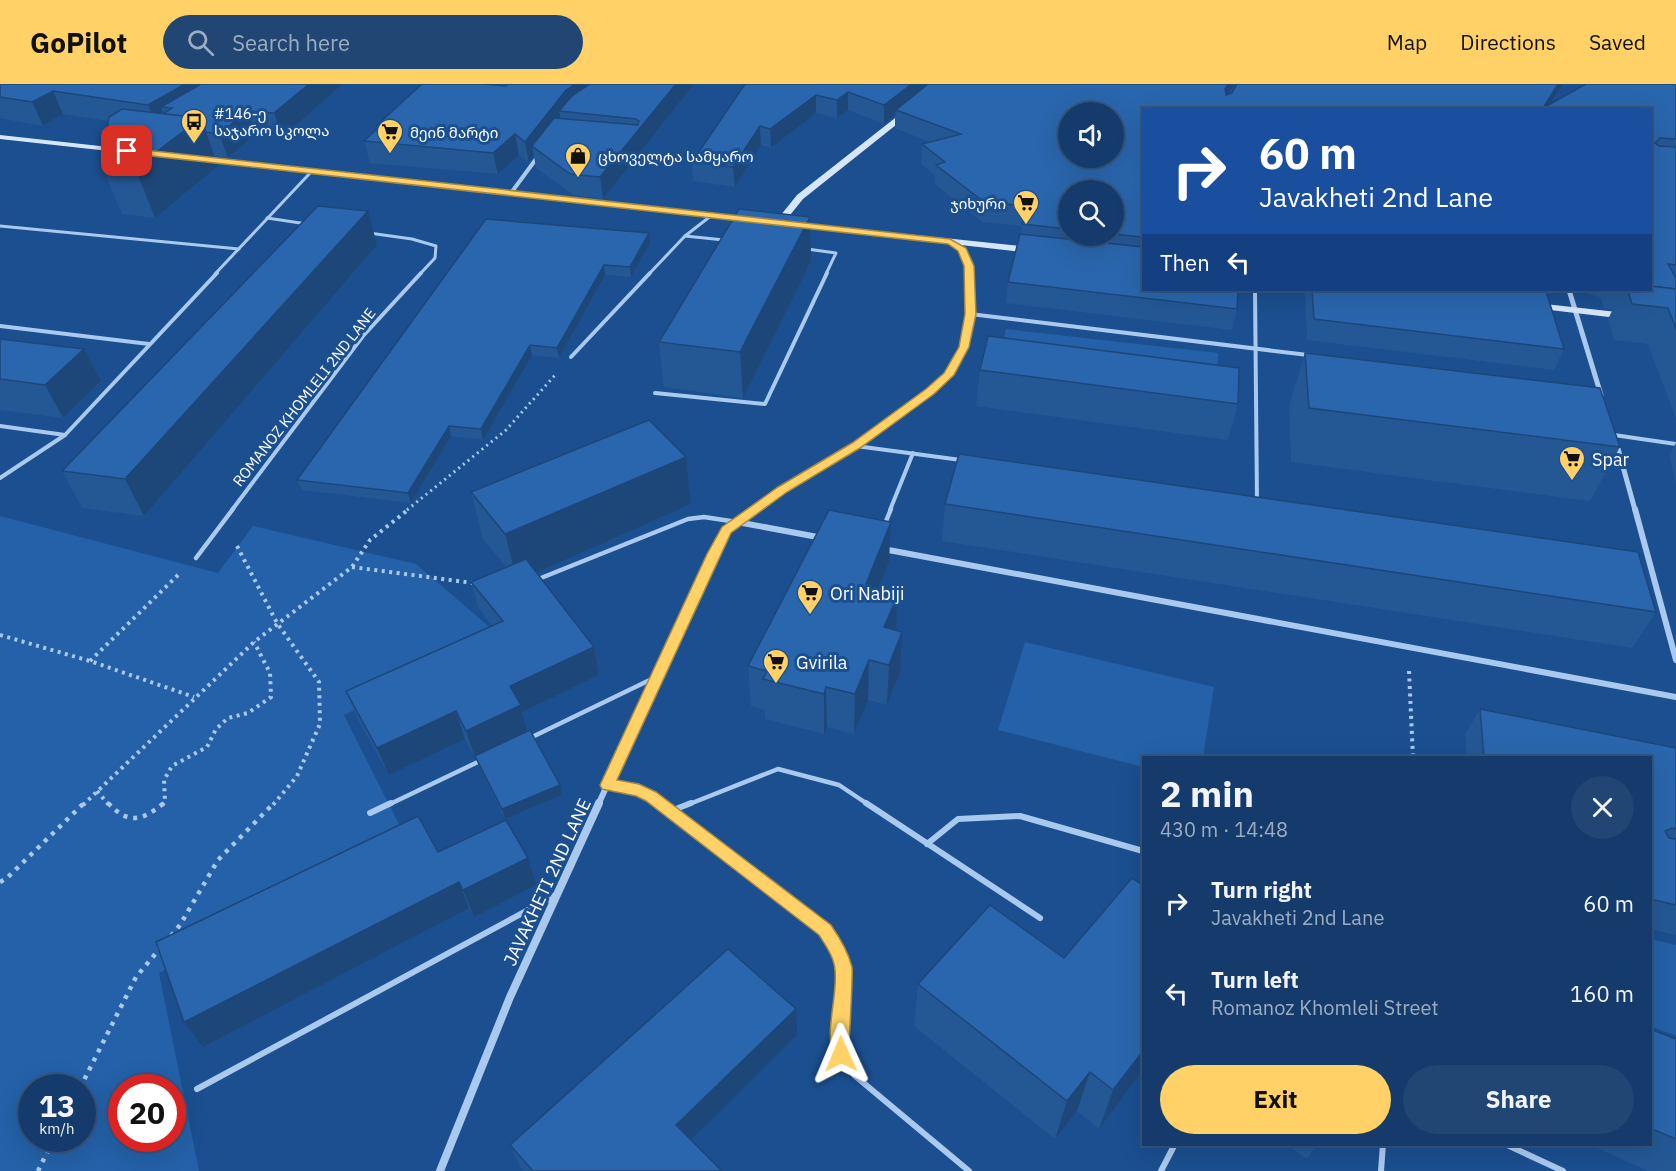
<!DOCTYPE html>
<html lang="en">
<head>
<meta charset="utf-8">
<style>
	:root { --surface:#143b6b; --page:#214673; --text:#f1f3f6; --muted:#9dadc1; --line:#33557e; --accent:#ffd166 }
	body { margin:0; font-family:"IBM Plex Sans","Noto Sans Georgian",sans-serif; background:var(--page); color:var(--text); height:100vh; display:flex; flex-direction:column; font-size:22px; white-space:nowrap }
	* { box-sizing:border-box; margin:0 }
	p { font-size:20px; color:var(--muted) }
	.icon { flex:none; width:33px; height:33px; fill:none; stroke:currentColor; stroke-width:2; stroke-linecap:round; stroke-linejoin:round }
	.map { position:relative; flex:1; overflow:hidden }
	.drawer { position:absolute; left:1142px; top:672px; width:510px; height:390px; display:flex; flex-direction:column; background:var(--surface); border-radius:0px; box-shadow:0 6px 24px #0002,0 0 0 2px var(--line) }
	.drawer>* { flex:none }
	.top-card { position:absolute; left:1142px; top:24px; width:510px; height:183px; border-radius:0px; box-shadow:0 6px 24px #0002,0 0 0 2px var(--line); background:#1a4fa0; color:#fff; overflow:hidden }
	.fabs { position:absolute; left:1058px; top:18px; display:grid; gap:12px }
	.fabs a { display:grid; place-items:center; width:66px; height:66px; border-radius:50%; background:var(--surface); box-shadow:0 6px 24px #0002,0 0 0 2px var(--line); font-size:30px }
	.speed { position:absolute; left:18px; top:990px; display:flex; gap:12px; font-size:30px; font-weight:700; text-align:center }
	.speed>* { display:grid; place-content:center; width:78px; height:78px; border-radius:50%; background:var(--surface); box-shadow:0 6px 24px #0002,0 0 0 2px var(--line); line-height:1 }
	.speed small { font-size:15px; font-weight:400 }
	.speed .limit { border:9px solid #d22; background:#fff; color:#111 }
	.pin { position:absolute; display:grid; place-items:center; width:51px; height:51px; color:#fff; margin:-26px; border-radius:12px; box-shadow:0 3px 9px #0006 }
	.me { position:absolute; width:66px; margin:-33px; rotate:359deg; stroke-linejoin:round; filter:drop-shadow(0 0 4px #0008) }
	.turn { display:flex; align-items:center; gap:21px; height:126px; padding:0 18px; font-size:27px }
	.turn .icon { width:78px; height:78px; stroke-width:2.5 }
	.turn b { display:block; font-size:42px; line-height:51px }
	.then { display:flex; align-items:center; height:57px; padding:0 18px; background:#0003; gap:12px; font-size:22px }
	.round { display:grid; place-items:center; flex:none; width:63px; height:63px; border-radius:32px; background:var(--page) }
	.overview { display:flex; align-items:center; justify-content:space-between; height:102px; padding:0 18px }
	h1 { font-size:36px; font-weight:800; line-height:45px }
	.action { display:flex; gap:12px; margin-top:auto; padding:12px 18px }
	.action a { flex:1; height:69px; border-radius:36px; background:var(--accent); color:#111; font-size:24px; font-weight:800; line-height:69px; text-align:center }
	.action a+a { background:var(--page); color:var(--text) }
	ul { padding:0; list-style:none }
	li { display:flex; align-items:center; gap:18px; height:90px; padding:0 18px }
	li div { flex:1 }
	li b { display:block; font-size:22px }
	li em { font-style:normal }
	header { display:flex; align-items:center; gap:36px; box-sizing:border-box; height:84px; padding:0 30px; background:var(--accent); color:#111 }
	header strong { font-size:28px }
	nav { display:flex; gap:33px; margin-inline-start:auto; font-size:21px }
	.search { width:420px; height:54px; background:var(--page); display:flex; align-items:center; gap:15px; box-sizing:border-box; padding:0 21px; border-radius:33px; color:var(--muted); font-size:22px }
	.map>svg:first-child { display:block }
	.green { fill:#2461a8; fill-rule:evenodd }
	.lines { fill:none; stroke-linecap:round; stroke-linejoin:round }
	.path-far2 { stroke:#a9c9ee; stroke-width:3; stroke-dasharray:2 4; stroke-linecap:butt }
	.path-far1 { stroke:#a9c9ee; stroke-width:4; stroke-dasharray:3 4.5; stroke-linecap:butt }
	.path { stroke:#a9c9ee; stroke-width:4.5; stroke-dasharray:4 6; stroke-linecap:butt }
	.lane-far3 { stroke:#a9c9ee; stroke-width:3 }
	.lane-far2 { stroke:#a9c9ee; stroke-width:4 }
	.lane-far1 { stroke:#a9c9ee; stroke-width:4.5 }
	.lane { stroke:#a9c9ee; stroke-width:6 }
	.street-far3 { stroke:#a9c9ee; stroke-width:4 }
	.street-far2 { stroke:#a9c9ee; stroke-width:5 }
	.street-far1 { stroke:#a9c9ee; stroke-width:6 }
	.street { stroke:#a9c9ee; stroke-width:8 }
	.secondary { fill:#d6e6fa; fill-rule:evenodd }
	.wall { fill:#245895; fill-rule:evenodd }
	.shaded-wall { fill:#1d4779 }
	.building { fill:#2a66ad; stroke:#1d4779; stroke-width:1.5; fill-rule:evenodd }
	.route { fill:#ffd166; stroke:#a68842; stroke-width:1.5 }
	.labels { text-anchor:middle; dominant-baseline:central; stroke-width:6; stroke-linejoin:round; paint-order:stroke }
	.far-poi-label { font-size:15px; fill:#fff; stroke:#1b4f8f; text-anchor:start }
	.far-street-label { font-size:15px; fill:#fff; stroke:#1b4f8f }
	.poi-label { font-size:18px; fill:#fff; stroke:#1b4f8f; text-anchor:start }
	.street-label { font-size:18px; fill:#fff; stroke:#1b4f8f }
</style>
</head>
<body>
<header>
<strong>GoPilot</strong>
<div class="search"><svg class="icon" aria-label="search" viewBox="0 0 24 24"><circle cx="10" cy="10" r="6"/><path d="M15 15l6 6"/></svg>Search here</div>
<nav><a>Map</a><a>Directions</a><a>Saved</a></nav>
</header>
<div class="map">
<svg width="1676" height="1087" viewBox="0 0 1676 1087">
	<rect width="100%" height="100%" fill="#1b4f8f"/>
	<g class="green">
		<path d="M1006,245L1218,269L1217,305L999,278Z"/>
		<path d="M0,432L218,489L253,442L416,480L500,552L344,631L407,756L159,889L199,1087H0ZM32,1004H82V1054H32ZM122,1004H172V1054H122Z"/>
		<path d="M1025,558L1214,603L1203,673L1143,674V683L998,646Z"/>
		<path d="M1650,855L1676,861V952L1650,942Z"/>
	</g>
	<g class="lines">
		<path class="path-far2" d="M407,426L506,346L556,290"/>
		<g class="path-far1">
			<path d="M237,462L277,539L319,598L320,640L297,692L273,721"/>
			<path d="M352,483L473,499"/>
			<path d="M0,551L90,577L194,613"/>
			<path d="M90,577L178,491"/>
			<path d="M1409,587L1413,674"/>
			<path d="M97,707L109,721"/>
			<path d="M83,721L254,558L352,483L370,456L409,425"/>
			<path d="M162,721L165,718L164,696L172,682L207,663L216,645L228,634L248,629L271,613L270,589L254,558"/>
		</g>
		<g class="path">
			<path d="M108,719C129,741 141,737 164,719"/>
			<path d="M0,798L7,794L84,719"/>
			<path d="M171,852L180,841L218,776L274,719"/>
			<path d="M80,1004L136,893L162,862"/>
			<path d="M38,1087L54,1054"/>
		</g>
		<g class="lane-far3">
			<path d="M267,134L307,140"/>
			<path d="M0,142L239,165"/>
			<path d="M369,149L412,155L436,162L435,174L420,190"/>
			<path d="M685,152L724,156"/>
			<path d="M807,165L836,169L826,190"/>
			<path d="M215,190L312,87"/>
			<path d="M649,190L685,152L712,131"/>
		</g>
		<g class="lane-far2">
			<path d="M1255,206L1257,418"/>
			<path d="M970,230L1308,271"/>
			<path d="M0,242L149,260"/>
			<path d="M571,273L650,189"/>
			<path d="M655,309L765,320L827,189"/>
			<path d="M0,342L65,351"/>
			<path d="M1614,351L1676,360"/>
			<path d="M856,362L961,376"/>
			<path d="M0,394L65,351L217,189"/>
			<path d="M232,426L363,252L421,189"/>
			<path d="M890,426L913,369"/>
		</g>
		<g class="lane-far1">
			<path d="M884,442L891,425"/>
			<path d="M196,474L233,425"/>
			<path d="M536,496L688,435L704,433L737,438"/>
			<path d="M530,654L656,593"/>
			<path d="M607,701L639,706L662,721"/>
			<path d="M388,721L482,676"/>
			<path d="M687,721L778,685L839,701L869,721"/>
		</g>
		<g class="lane">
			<path d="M660,719L825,846L837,864L844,885L840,945L841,970L854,991L969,1087"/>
			<path d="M866,719L1040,834"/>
			<path d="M671,727L691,719"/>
			<path d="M370,729L391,719"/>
			<path d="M927,760L958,735L1020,732L1143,767"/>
			<path d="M197,1005L556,811"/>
			<path d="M1505,1060L1563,1087"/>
			<path d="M1161,1087L1175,1060"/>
			<path d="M1381,1087L1383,1060"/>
		</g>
		<g class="street-far3">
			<path d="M511,109L539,71"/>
			<path d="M950,158C962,166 969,175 969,190"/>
		</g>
		<g class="street-far2">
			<path d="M1569,206L1601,311"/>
			<path d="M1617,361L1635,426"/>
			<path d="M753,426C804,390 947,319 964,262C972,238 970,213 969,189"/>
		</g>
		<g class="street-far1">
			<path d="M1635,425L1676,576"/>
			<path d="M737,438L823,454"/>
			<path d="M883,465L1676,613"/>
			<path d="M598,721L719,458L726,446L755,425"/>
		</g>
		<path class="street" d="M440,1087L510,913L599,719"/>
		<g class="secondary">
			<path d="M904,27L911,29L803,115L782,141H776V137L797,111Z"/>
			<path d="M0,51L118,64L122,66L118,68L0,55Z"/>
			<path d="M198,73L747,133L751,135L747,137L201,77L197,75Z"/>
			<path d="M791,138L1031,163L1035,166L1031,169L794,142L790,140Z"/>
			<path d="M1536,219L1626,229L1631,232L1626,235L1533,224V220Z"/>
		</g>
	</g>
	<g class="wall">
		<path d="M0,0H343L282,53L256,50L228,74L215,72L218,82L155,134L122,130L101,81L109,37L63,30L43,42L0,34Z"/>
		<path d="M694,0L603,115L574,111L536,84L534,72L529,79L519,71L498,90L370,79L364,57L377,45L376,42L506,2Z"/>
		<path d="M745,0H1234L1228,10L1563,0L1550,20L1676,0V335L1648,260L1614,256L1608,235L1613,225L1604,224L1601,214L1580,206H1650L1143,26V206L1237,225L1232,246L1006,219L1008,198L1021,150L1022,142L982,138L935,100V91L921,80L922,60L930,58L895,44V31L884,40L848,26L837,34L816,29L771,64L761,61L735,103L693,97L692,78ZM1068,106H1113V152H1068Z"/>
		<path d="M368,127L377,161L144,432L82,424L62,387Z"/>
		<path d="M810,133L811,177L743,314L664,303L659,258Z"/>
		<path d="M486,135L650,159L631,193L605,191L559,274L532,271L483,356L451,352L411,419L302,406L297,396Z"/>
		<path d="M1305,206H1539L1564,265L1554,286L1307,256Z"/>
		<path d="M0,255L84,265L101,297L63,334L0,326Z"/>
		<path d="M1305,269L1620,363L1590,417L1291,378L1289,322Z"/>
		<path d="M980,286L1238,320L1228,356L976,322Z"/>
		<path d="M1676,359V400L1669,371Z"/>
		<path d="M686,373L691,420L536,488L594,563L599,591L522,628L528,647L562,711L505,735L479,682L476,674H475L465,655L389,691L357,634L346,607L492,542L479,525L471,498L506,483L483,455L471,408Z"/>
		<path d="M945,420L1656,528L1632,564L942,457Z"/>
		<path d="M889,478L877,508L896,546L900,588L887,621L868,616L854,650L827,643L824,650L765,635V626L751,622L748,582Z"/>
		<path d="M1480,625L1676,664V851L1650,845V674H1467L1465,650Z"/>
		<path d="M438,768L536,801L474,833L469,824L203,963Z"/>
		<path d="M1143,801V986L1099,1045L1077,1027L1055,1055L914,942L918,900L1064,874Z"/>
		<path d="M1650,945L1676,955V1087H1648L1588,1060H1650Z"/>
		<path d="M797,951L691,1056L722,1087H523L521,1084L510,1061Z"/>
		<path d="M1287,1060H1317L1307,1075Z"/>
	</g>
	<g class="shaded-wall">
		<path d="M185,0H234L172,24L161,23L167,39L157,43L148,21Z"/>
		<path d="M309,0H343L282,53L274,29Z"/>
		<path d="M576,0H612L559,27L561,37L532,62L534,72L529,79L525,58L566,6Z"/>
		<path d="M676,0H694L603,115L600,93Z"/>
		<path d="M912,0H935L896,26L895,31L884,40V21Z"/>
		<path d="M1228,0H1234L1220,24L1225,5Z"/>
		<path d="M1558,0H1563L1546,26H1542Z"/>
		<path d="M53,7L63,30L43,42L32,18Z"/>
		<path d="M848,8V26L837,34V16Z"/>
		<path d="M816,11V29L771,64L770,45Z"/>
		<path d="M248,27L256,50L228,74L219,50Z"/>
		<path d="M201,34L218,82L155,134L135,84Z"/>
		<path d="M760,42L761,61L735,103L733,83Z"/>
		<path d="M515,50L519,71L498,90L493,69Z"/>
		<path d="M368,127L377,161L144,432L125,395Z"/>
		<path d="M810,133L811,177L743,314L740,268Z"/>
		<path d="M649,149L650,159L631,193L630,183Z"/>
		<path d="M604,181L605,191L559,274L557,264Z"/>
		<path d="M530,261L532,271L483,356L481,345Z"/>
		<path d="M84,265L101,297L63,334L45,301Z"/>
		<path d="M449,342L451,352L411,419L408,409Z"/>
		<path d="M686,373L691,420L517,497L505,450Z"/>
		<path d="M891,438L889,478L871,524L866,500Z"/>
		<path d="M897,513L896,553L884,543Z"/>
		<path d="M902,548L900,588L887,621L889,581Z"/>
		<path d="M594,563L599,591L522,628L528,649L475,674L466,647L510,602Z"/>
		<path d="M869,576L868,616L854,650L855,610Z"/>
		<path d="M826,603L827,643L824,650V610Z"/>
		<path d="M456,627L465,655L389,691L377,664Z"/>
		<path d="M560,701L562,711L505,735L502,725Z"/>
		<path d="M528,774L536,801L474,833L463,806Z"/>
		<path d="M459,798L469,824L203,963L184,938Z"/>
		<path d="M796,925L797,951L682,1065L676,1041Z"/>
		<path d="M1143,967V986L1099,1045L1113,1006Z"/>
		<path d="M1090,988L1077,1027L1055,1055L1067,1017Z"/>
	</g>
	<g class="building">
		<path d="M0,0H185L148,21L53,7L32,18L0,13Z"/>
		<path d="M201,0H309L274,29L248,27L219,50L206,48L201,34L163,30L172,24L161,23Z"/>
		<path d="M422,0H484L506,2L508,0H576L566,6L525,58L515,50L493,69L364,57L380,42H376Z"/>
		<path d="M590,0H676L600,93L570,90L532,62L554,34L638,41L639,37L636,35L559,27L572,12Z"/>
		<path d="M745,0H912L884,21L848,8L837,16L816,11L770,45L760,42L733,83L692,78Z"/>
		<path d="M928,0H1228L1225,5L1226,11L1232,9L1237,0H1558L1543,24L1586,0H1676V55L1660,54L1655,59L1659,62L1676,63V181L1668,180L1676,194V205L1650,202V26H1143V153L1113,150V106H1068V145L1022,140L1026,122L984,118L936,81L945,78L922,60L961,50L896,26ZM1068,28H1113V74H1068Z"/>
		<path d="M122,25L201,34L135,84L101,81L109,33Z"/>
		<path d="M318,122L368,127L125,395L62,387Z"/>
		<path d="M739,125L810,133L740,268L659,258Z"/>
		<path d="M486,135L649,149L630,183L604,181L557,264L530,261L481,345L449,342L408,409L297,396Z"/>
		<path d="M1020,150L1143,163V206H1238L1237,225L1008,198Z"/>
		<path d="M1650,202L1676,205V245L1668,224L1632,220L1628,206H1650Z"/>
		<path d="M1312,206H1535L1546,207L1564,265L1314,235Z"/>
		<path d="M988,252L1239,284L1238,320L980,286Z"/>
		<path d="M0,255L84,265L45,301L0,295Z"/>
		<path d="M1305,269L1600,304L1620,363L1309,324Z"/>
		<path d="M649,336L686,373L505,450L471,408Z"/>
		<path d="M959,370L1638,468L1656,528L945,420Z"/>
		<path d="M829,426L891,438L866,500L872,501L869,506L897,513L884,543L902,548L889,581L869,576L855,610L826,603L824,610L763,595L767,587L748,582Z"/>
		<path d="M526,475L594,563L510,602L521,621L466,647L456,627L377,664L346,607L503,537L471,498Z"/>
		<path d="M1480,625L1676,664V745L1672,744L1665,747L1669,754L1676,755V821L1650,815V674H1484Z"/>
		<path d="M530,646L560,701L502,725L475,672Z"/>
		<path d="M418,732L438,768L506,736L528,774L463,806L459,798L184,938L156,858Z"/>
		<path d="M1132,794L1143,801V967L1113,1006L1090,988L1067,1017L918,900L990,821L1064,874Z"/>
		<path d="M728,865L796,925L676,1041L722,1087H533L510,1061Z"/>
		<path d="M1650,945L1676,955V1055L1650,1044Z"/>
	</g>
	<path class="route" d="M127,64L950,155L966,164L974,182L976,230L969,263L954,291L934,310L860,364L787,408L731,449L617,696L639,700L656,708L831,841C840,854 848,867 852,883C853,889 849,972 847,976L841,979L835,976C823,949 838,914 835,886C834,873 826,862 819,851L646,717L636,712L602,705L600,701L707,470L722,443L778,403L852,359L926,305L944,289L959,263L965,230L964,182L958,167L948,160L124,69V65Z"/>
	<defs>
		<symbol id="bus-pin" viewBox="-11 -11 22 30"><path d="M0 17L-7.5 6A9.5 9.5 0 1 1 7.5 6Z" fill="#ffd166" stroke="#1b4f8f"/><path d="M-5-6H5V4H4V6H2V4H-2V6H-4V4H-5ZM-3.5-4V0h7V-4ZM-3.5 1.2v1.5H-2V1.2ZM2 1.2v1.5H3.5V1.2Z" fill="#111"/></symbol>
		<symbol id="supermarket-pin" viewBox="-11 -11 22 30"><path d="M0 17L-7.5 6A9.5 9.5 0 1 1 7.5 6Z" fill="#ffd166" stroke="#1b4f8f"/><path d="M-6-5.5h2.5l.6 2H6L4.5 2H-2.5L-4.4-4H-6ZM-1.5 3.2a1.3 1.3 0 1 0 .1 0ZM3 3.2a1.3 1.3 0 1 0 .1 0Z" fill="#111"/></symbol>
		<symbol id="shop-pin" viewBox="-11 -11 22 30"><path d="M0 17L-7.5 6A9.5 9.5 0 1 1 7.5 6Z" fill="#ffd166" stroke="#1b4f8f"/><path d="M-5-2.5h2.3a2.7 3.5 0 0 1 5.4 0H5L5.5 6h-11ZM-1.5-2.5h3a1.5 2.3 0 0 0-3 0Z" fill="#111"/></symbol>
	</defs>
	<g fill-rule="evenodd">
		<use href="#bus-pin" x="179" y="23" width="30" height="40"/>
		<use href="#supermarket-pin" x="375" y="33" width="30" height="40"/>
		<use href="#shop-pin" x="563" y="57" width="30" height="40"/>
		<use href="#supermarket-pin" x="1011" y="104" width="30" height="40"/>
		<use href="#supermarket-pin" x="1557" y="360" width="30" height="40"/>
		<use href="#supermarket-pin" x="795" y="494" width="30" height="40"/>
		<use href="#supermarket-pin" x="761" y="563" width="30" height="40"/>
	</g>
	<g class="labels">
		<g class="far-poi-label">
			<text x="214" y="29">#146-ე<tspan x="214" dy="17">საჯარო სკოლა</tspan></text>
			<text x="410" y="48">მეინ მარტი</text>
			<text x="598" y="72">ცხოველტა სამყარო</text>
			<text x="1006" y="119" text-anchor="end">ჯიხური</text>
		</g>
		<g class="far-street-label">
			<text transform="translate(304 313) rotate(-52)">ROMANOZ KHOMLELI 2ND LANE</text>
		</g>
		<g class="poi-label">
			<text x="1592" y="375">Spar</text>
			<text x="830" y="509">Ori Nabiji</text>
			<text x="796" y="578">Gvirila</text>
		</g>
		<g class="street-label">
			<text transform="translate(547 798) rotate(-65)">JAVAKHETI 2ND LANE</text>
		</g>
	</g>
</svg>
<div class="fabs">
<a><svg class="icon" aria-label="sound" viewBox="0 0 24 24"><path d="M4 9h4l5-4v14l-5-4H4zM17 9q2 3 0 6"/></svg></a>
<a><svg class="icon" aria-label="search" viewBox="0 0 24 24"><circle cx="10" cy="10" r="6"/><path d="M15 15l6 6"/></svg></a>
</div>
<div class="speed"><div>13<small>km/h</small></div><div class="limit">20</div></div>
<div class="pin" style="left:127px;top:67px;background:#d93025"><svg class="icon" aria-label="arrive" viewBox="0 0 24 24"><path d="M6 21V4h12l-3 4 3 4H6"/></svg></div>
<svg class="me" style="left:841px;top:970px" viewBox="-20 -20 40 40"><path d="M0-17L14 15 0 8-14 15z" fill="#ffd166" stroke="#fff" stroke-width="4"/></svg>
<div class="top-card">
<div class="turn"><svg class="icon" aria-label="right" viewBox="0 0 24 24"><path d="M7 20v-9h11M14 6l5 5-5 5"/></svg><div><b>60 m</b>Javakheti 2nd Lane</div></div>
<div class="then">Then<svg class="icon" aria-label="left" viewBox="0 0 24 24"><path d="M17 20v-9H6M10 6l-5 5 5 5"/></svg></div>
</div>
<section class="drawer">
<div class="overview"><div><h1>2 min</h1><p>430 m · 14:48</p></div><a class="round"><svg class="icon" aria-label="close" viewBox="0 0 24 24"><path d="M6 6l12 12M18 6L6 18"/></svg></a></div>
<ul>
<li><svg class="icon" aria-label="right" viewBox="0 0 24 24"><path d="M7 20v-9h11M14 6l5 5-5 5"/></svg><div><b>Turn right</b><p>Javakheti 2nd Lane</p></div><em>60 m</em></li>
<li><svg class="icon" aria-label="left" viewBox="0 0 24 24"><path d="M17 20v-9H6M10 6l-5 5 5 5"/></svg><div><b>Turn left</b><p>Romanoz Khomleli Street</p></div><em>160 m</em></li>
</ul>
<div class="action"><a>Exit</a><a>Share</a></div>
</section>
</div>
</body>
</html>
